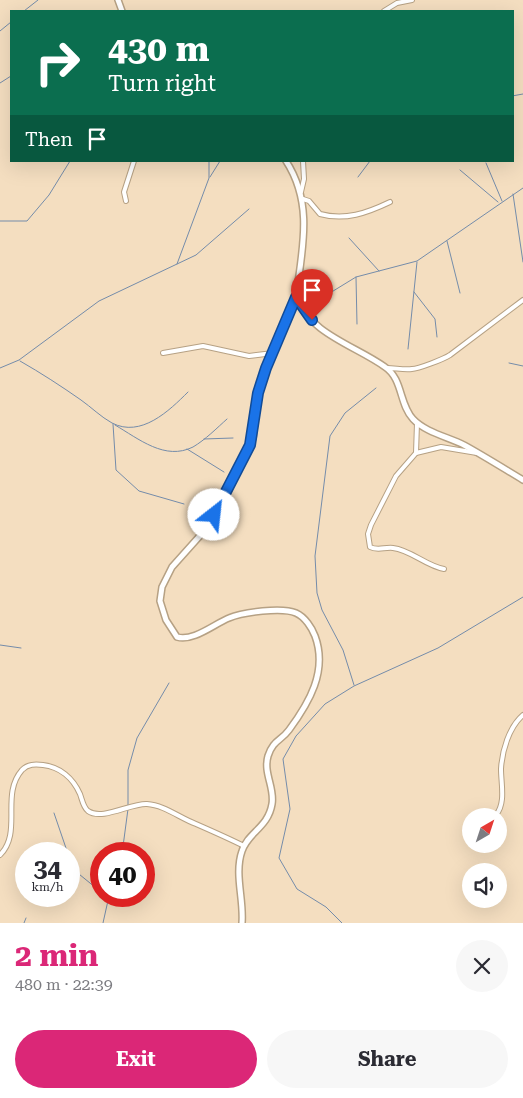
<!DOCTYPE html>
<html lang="en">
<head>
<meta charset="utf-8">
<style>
	:root { --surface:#fff; --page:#f7f7f7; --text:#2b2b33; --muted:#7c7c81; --accent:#db2777 }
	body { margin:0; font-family:"Roboto Serif",serif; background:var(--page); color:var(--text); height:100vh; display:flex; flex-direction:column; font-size:19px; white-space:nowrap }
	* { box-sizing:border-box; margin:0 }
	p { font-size:16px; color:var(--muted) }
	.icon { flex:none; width:28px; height:28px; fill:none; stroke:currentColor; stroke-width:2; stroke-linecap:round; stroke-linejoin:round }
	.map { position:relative; height:923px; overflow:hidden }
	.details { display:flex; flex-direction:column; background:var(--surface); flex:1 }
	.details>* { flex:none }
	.guide { position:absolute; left:10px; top:10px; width:504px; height:152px; border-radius:0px; box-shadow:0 5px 20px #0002; background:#0b6e4f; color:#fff; overflow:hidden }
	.needle { width:32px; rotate:39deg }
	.controls { position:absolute; left:462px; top:808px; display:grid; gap:10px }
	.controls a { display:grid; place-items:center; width:45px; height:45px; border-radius:50%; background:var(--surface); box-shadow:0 5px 20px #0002; font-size:25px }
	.speed { position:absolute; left:15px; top:842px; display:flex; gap:10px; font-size:25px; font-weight:700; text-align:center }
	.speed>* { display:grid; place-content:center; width:65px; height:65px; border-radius:50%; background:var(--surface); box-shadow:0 5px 20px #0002; line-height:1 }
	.speed small { font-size:12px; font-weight:400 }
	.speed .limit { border:8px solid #d22; background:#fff; color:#111 }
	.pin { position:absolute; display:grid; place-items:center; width:42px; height:42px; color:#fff; margin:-51px -21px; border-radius:50% 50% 50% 0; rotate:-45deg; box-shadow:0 0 5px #0007 }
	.pin .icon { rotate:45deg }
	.me { position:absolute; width:55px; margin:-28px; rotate:29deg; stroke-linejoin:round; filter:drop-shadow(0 0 4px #0008) }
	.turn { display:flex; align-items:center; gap:18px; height:105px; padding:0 15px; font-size:22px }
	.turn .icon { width:65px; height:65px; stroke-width:2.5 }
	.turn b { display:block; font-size:35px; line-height:42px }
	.then { display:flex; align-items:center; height:48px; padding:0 15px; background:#0003; gap:10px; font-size:19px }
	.round { display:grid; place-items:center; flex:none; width:52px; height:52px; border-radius:26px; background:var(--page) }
	.summary { display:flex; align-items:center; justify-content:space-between; height:85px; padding:0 15px }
	h1 { font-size:30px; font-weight:700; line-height:38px; color:var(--accent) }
	.button { display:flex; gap:10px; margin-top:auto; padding:10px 15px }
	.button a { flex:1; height:58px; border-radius:30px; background:var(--accent); color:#fff; font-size:20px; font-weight:700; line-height:58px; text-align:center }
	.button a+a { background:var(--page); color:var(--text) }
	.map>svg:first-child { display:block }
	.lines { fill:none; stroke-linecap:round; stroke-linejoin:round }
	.stream { stroke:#748caa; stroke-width:1 }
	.minor-casing { stroke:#b6a184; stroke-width:6 }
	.tertiary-casing { stroke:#b6a184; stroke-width:8 }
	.minor { stroke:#fff; stroke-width:4 }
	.tertiary { stroke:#fff; stroke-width:5 }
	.route-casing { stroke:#114b97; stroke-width:12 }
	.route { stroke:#1a73e8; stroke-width:9 }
</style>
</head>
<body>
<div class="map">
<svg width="523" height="923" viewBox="0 0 523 923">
	<rect width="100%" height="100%" fill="#f4dec0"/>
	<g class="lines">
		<g class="stream">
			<path d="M24,11L38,0"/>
			<path d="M0,31L11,22"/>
			<path d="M0,83L11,76"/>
			<path d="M512,96L523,94"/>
			<path d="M486,163L502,201"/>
			<path d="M460,170L498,202"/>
			<path d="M210,177L220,161"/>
			<path d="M358,177L370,161"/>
			<path d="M513,194L523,262"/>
			<path d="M0,221H27L49,195L70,161"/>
			<path d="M349,238L379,271"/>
			<path d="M447,241L460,293"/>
			<path d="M177,264L209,178V161"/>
			<path d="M356,277L357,324"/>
			<path d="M414,292L435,319L437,337"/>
			<path d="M325,296L356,277L417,261L523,188"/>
			<path d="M408,349L417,262"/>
			<path d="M20,361C41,373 61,386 81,400C91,407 101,417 112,423C141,438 169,411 188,392"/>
			<path d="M509,363L523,366"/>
			<path d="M0,368L19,360L99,301L196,255L249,209"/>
			<path d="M113,424L116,470L139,491L184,504"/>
			<path d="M115,425C139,439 165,461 193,447C205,440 217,428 227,419"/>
			<path d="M204,439L233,438"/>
			<path d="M187,449L224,472"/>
			<path d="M0,645L21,648"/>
			<path d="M354,685L343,650L322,610L317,593L315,556L330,436L345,413L376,388"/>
			<path d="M128,805V770L137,738L169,683"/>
			<path d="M54,813L68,854"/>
			<path d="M122,854L128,809"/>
			<path d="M69,856L74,870L101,892"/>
			<path d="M24,923L26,918"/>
			<path d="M103,923L109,896"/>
			<path d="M342,923L326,907L297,889L279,858L290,809L283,759L296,736L325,704L354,686L438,648L523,597"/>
		</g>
		<defs>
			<g id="minor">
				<path d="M384,11L397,3L412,0"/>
				<path d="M301,192L304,179L303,161"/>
				<path d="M303,199L309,201L320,214C345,221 367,213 390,202"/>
				<path d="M126,201L124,192L134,161"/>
				<path d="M163,353L203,346L249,356L273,353"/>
				<path d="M387,368C395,368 404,370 412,369C418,369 444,359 450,355L523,300"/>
				<path d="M417,423L416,453L396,476L371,525L368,534L370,547C377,551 385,547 393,548C411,550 426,566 444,569"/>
				<path d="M416,453L441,447L477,453"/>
				<path d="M496,815C506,803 501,784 501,769C502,751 509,727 523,715"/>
				<path d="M0,855C23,832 0,795 22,770C28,764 35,764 43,765C60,767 73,778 80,794C82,799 83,807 88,811C102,821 131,803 147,804C164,805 180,818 196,824C212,831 228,838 244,846"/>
			</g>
			<g id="tertiary">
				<path d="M118,0L122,11"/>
				<path d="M286,161C314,204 302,250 296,297C310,334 356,346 385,367C403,379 399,404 413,419C425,432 448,437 464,445C484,456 503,468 523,480"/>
				<path d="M242,923C244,899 234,874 242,851C248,832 268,828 272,804C275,788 263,773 268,756C273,740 281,741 289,730C309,703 328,671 315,636C312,628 305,617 296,613C282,607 243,612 229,618C214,624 193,642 177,637L166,620L160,601L162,587L172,567L206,529L244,459L253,438L258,393L266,368L296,297"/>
			</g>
		</defs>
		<use href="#minor" class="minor-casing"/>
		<use href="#tertiary" class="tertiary-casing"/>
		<use href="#minor" class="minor"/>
		<use href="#tertiary" class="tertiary"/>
	</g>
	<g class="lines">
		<defs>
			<path id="route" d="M214,515L250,445L258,393L266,368L296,297L312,320"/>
		</defs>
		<use href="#route" class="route-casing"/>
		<use href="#route" class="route"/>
	</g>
</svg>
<div class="controls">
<a><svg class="needle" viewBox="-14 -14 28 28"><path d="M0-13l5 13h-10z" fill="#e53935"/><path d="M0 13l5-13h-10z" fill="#7c7c81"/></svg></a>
<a><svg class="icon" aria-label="sound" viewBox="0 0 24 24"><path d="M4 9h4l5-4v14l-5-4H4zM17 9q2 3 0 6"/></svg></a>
</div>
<div class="speed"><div>34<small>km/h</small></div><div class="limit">40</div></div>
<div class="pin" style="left:312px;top:320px;background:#d93025"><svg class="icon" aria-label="arrive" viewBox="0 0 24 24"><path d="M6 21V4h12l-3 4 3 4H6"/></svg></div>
<svg class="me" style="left:214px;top:515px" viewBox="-20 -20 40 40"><circle r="19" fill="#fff"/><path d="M0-13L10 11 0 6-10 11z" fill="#1a73e8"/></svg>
<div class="guide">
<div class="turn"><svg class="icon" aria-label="right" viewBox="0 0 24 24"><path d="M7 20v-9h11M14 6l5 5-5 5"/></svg><div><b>430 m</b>Turn right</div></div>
<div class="then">Then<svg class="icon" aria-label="arrive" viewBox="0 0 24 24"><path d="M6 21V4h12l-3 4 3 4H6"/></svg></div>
</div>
</div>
<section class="details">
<div class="summary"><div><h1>2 min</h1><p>480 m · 22:39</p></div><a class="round"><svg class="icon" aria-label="close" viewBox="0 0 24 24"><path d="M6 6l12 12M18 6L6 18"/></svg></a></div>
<div class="button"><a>Exit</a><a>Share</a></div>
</section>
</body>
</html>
